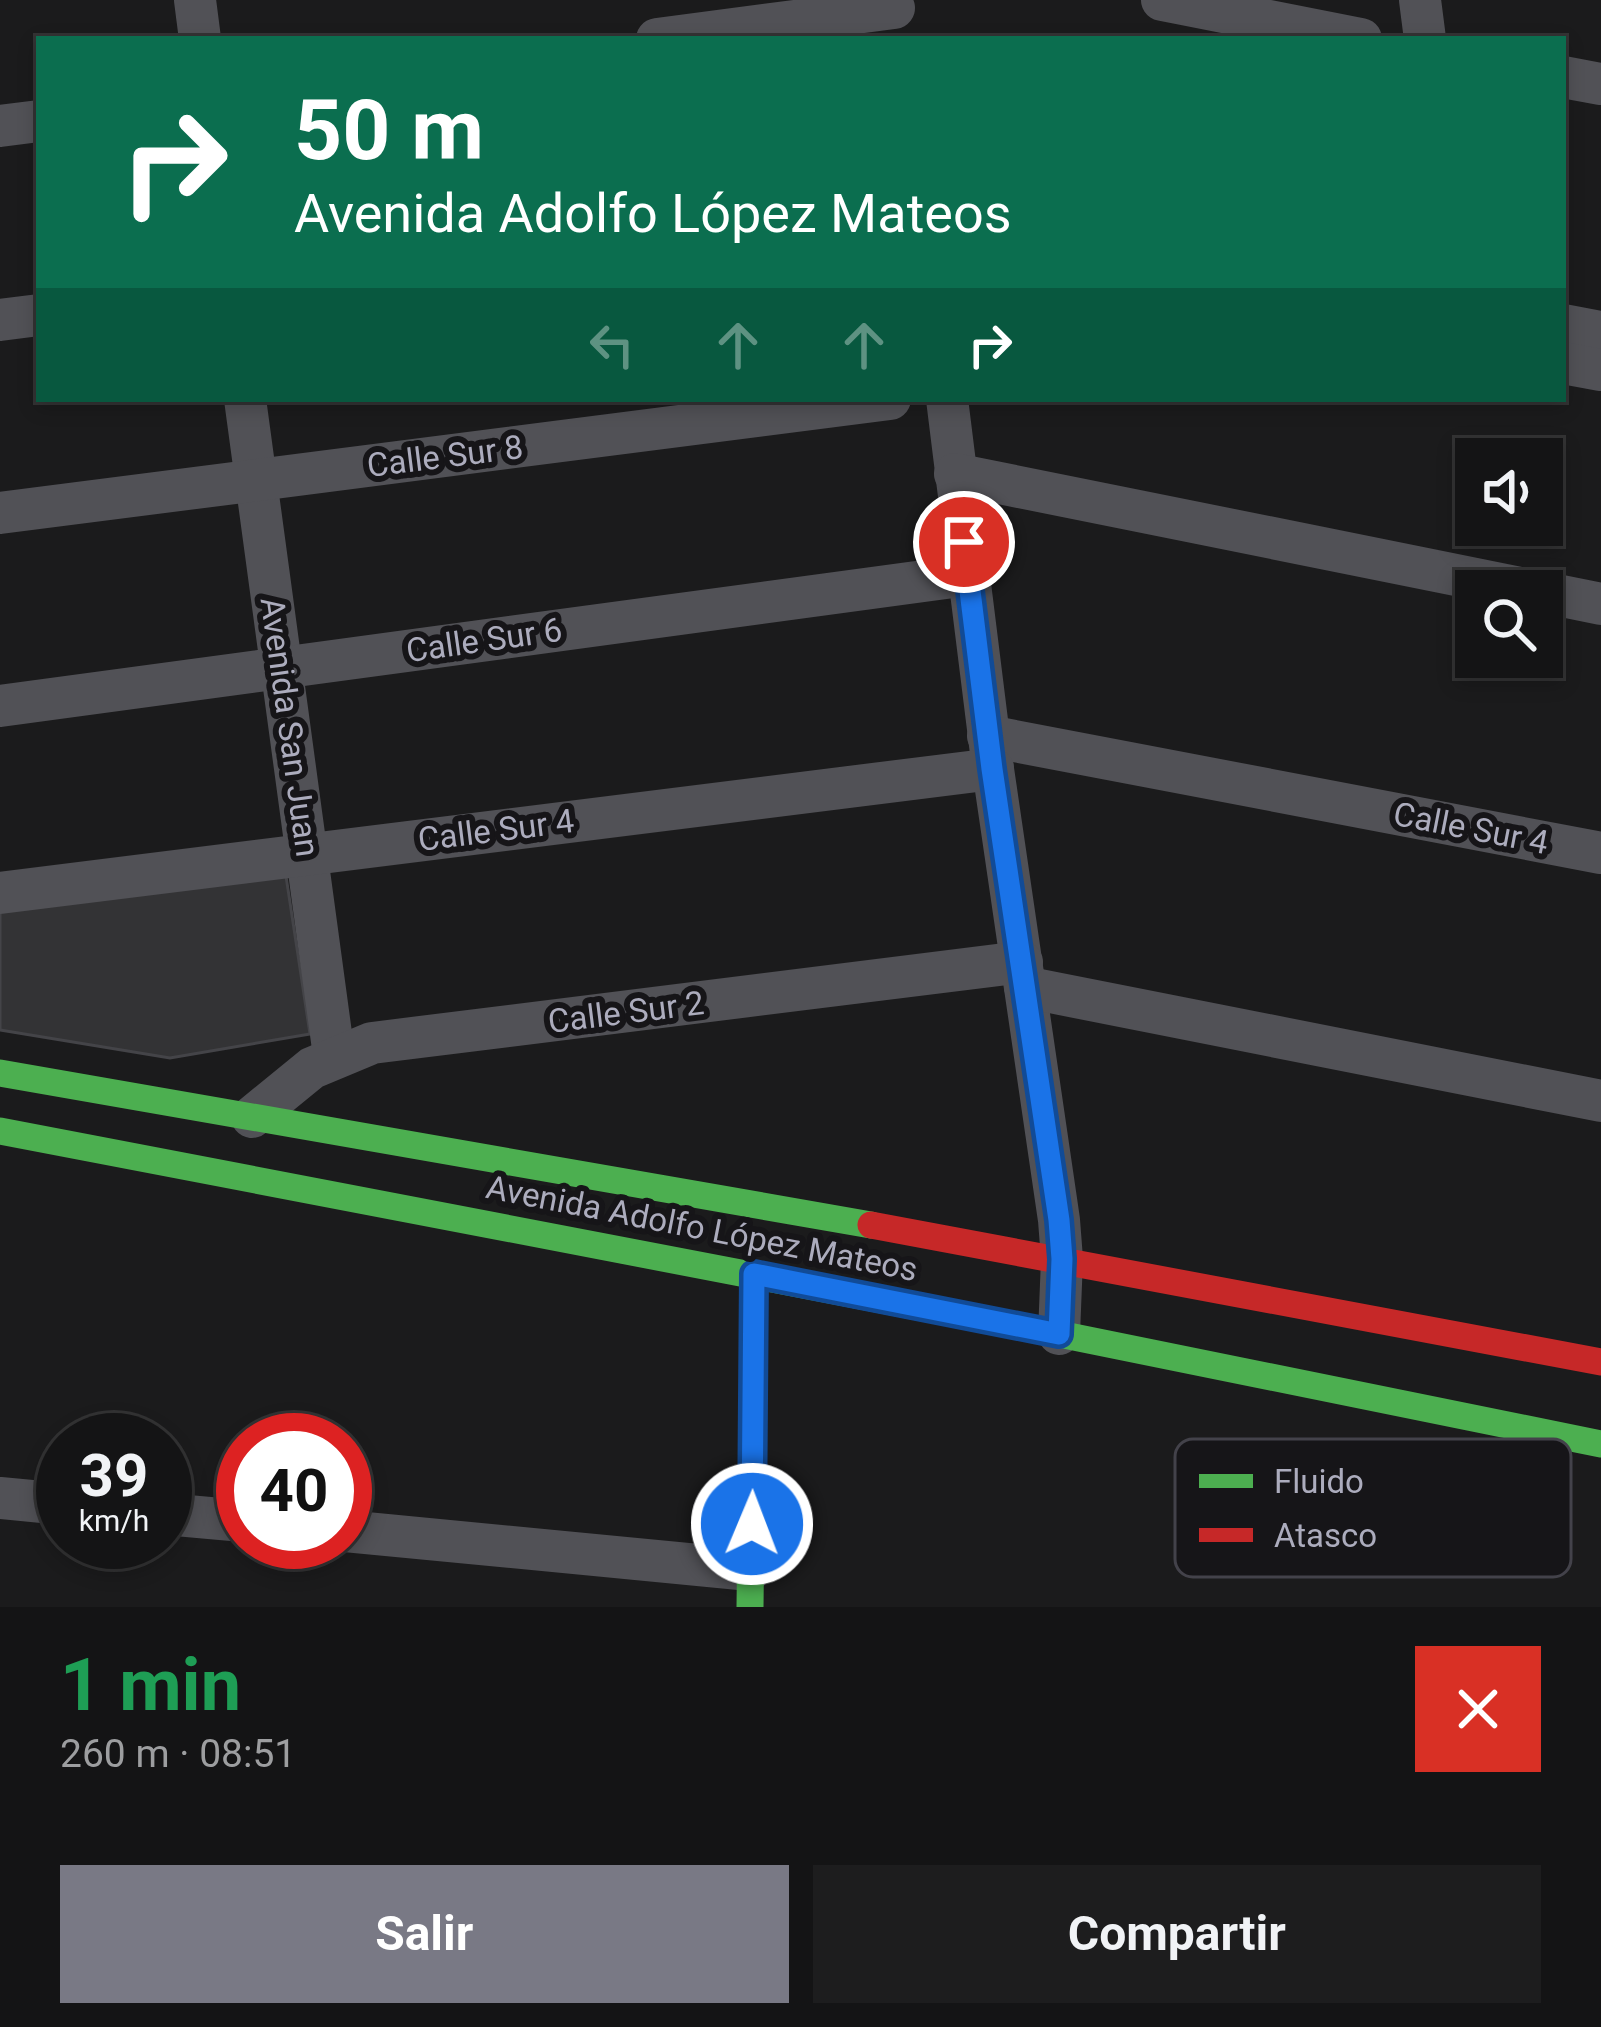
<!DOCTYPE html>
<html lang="es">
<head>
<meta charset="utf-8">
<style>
	:root { --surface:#141415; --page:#1d1d1e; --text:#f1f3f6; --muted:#9d9ea0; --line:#333334; --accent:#797985 }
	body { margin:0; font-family:Roboto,sans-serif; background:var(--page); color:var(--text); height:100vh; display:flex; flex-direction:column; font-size:45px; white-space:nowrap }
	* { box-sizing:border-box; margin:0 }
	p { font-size:39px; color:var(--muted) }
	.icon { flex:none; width:66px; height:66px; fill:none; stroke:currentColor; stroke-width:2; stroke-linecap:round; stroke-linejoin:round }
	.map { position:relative; height:1607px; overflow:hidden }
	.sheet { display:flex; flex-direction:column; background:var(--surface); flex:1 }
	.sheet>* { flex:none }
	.guide { position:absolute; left:36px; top:36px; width:1530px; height:366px; border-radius:0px; box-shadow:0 6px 18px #0003,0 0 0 3px var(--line); background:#0b6e4f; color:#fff; overflow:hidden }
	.controls { position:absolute; left:1455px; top:438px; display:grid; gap:24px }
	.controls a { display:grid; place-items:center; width:108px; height:108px; border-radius:0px; background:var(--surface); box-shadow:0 6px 18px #0003,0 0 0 3px var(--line); font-size:60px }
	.speed { position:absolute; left:36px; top:1413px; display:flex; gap:24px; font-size:60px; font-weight:700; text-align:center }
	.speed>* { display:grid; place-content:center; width:156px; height:156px; border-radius:50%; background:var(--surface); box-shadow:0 6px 18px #0003,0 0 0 3px var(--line); line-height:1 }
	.speed small { font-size:30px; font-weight:400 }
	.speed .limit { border:18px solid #d22; background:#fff; color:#111 }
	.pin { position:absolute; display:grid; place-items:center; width:102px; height:102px; color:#fff; margin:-51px; border:6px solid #fff; border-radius:50%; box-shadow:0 3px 12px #0007 }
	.me { position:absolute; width:132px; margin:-66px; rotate:1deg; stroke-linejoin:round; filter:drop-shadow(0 0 9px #0008) }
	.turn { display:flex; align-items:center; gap:42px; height:252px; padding:0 60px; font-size:54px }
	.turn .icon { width:156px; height:156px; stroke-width:2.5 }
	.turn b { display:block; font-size:84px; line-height:102px }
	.lanes { display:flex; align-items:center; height:114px; padding:0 60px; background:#0003; justify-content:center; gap:60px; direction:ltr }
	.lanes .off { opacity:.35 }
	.round { display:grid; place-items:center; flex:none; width:126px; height:126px; border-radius:0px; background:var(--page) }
	.overview { display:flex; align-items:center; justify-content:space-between; height:204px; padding:0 60px }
	h1 { font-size:72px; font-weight:700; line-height:90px; color:#1e9e55 }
	.action { display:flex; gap:24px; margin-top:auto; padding:24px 60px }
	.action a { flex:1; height:138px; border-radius:0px; background:var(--accent); color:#fff; font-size:48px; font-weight:700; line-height:138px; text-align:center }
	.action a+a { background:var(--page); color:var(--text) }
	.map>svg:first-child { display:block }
	.building { fill:#333335; stroke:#444448; stroke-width:3 }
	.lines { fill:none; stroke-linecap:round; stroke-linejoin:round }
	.street { stroke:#515156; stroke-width:42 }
	.fast { stroke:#4caf50; stroke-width:27 }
	.jam { stroke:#c62828; stroke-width:27 }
	.route-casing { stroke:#114b97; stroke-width:30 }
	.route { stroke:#1a73e8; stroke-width:21 }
	.labels { text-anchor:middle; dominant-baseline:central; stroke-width:12; stroke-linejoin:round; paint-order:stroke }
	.street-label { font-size:33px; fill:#acacbd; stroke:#161518 }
	.key { fill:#161518; stroke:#43424a; stroke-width:3 }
	.key-label { font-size:33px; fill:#acacbd }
</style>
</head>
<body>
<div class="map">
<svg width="1601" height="1607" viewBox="0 0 1601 1607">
	<rect width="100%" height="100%" fill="#1b1b1c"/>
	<path class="building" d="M284,863L310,1034L170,1058L0,1030V904Z"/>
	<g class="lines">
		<g class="street">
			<path d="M195,0L200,39"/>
			<path d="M1162,0L1361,39"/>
			<path d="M1420,0L1425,39"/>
			<path d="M657,39L894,8"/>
			<path d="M1563,77L1601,84"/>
			<path d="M0,126L39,121"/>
			<path d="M0,320L39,315"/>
			<path d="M1563,325L1601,332"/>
			<path d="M1563,363L1601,370"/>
			<path d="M245,399L334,1056"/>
			<path d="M947,399L993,769L1059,1220L1062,1259L1059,1334"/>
			<path d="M955,474L1535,591"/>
			<path d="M0,513L890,399"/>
			<path d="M1542,592L1601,604"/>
			<path d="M0,706L968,575"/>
			<path d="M988,736L1601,853"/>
			<path d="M0,893L993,769"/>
			<path d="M1025,987L1601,1101"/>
			<path d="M252,1117L312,1068L372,1043L1022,962"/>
			<path d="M0,1498L63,1504"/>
			<path d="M165,1514L243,1521"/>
			<path d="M345,1531L750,1570"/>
		</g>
		<g class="fast">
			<path d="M0,1073L871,1225"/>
			<path d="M0,1131L1059,1334L1601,1444"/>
			<path d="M750,1607L754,1274"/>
		</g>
		<path class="jam" d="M871,1225L1601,1362"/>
	</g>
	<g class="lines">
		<defs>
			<path id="route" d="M752,1524L754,1274L1059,1334L1062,1259L1059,1220L992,769L964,542"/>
		</defs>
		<use href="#route" class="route-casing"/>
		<use href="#route" class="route"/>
	</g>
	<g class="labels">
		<g class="street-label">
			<text transform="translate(445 456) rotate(-7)">Calle Sur 8</text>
			<text transform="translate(484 640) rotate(-8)">Calle Sur 6</text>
			<text transform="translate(290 727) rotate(82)">Avenida San Juan</text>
			<text transform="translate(1471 828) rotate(11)">Calle Sur 4</text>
			<text transform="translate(496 830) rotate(-7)">Calle Sur 4</text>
			<text transform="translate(626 1012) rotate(-7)">Calle Sur 2</text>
			<text transform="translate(702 1228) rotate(11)">Avenida Adolfo López Mateos</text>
		</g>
	</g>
	<rect x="1175" y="1439" width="396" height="138" rx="18" class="key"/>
	<rect x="1199" y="1474" width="54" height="14" fill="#4caf50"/>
	<rect x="1199" y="1528" width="54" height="14" fill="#c62828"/>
	<g class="key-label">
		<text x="1274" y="1493">Fluido</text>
		<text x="1274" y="1547">Atasco</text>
	</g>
</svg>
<div class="controls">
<a><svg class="icon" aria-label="sound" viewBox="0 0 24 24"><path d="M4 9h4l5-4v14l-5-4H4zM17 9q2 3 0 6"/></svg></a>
<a><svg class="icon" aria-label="search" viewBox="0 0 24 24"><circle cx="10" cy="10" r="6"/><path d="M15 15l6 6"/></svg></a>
</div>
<div class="speed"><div>39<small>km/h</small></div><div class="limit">40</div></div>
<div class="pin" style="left:964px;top:542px;background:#d93025"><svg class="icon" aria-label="arrive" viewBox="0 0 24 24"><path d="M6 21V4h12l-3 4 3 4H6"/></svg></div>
<svg class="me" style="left:752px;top:1524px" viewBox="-20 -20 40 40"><circle r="17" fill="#1a73e8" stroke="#fff" stroke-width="3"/><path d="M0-11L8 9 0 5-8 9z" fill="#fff"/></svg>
<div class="guide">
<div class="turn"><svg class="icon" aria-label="right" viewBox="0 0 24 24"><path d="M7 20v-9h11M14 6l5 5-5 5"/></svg><div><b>50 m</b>Avenida Adolfo López Mateos</div></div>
<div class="lanes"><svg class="icon off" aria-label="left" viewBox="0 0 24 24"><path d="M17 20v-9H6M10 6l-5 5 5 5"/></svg><svg class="icon off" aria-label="ahead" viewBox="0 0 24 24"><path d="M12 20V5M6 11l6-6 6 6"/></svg><svg class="icon off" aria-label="ahead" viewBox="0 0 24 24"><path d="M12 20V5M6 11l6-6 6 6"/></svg><svg class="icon" aria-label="right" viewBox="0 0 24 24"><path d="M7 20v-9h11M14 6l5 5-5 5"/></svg></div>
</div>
</div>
<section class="sheet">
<div class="overview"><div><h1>1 min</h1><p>260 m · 08:51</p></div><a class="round" style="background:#d93025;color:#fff"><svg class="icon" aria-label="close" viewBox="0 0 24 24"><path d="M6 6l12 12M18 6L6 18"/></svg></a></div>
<div class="action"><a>Salir</a><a>Compartir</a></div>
</section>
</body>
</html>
